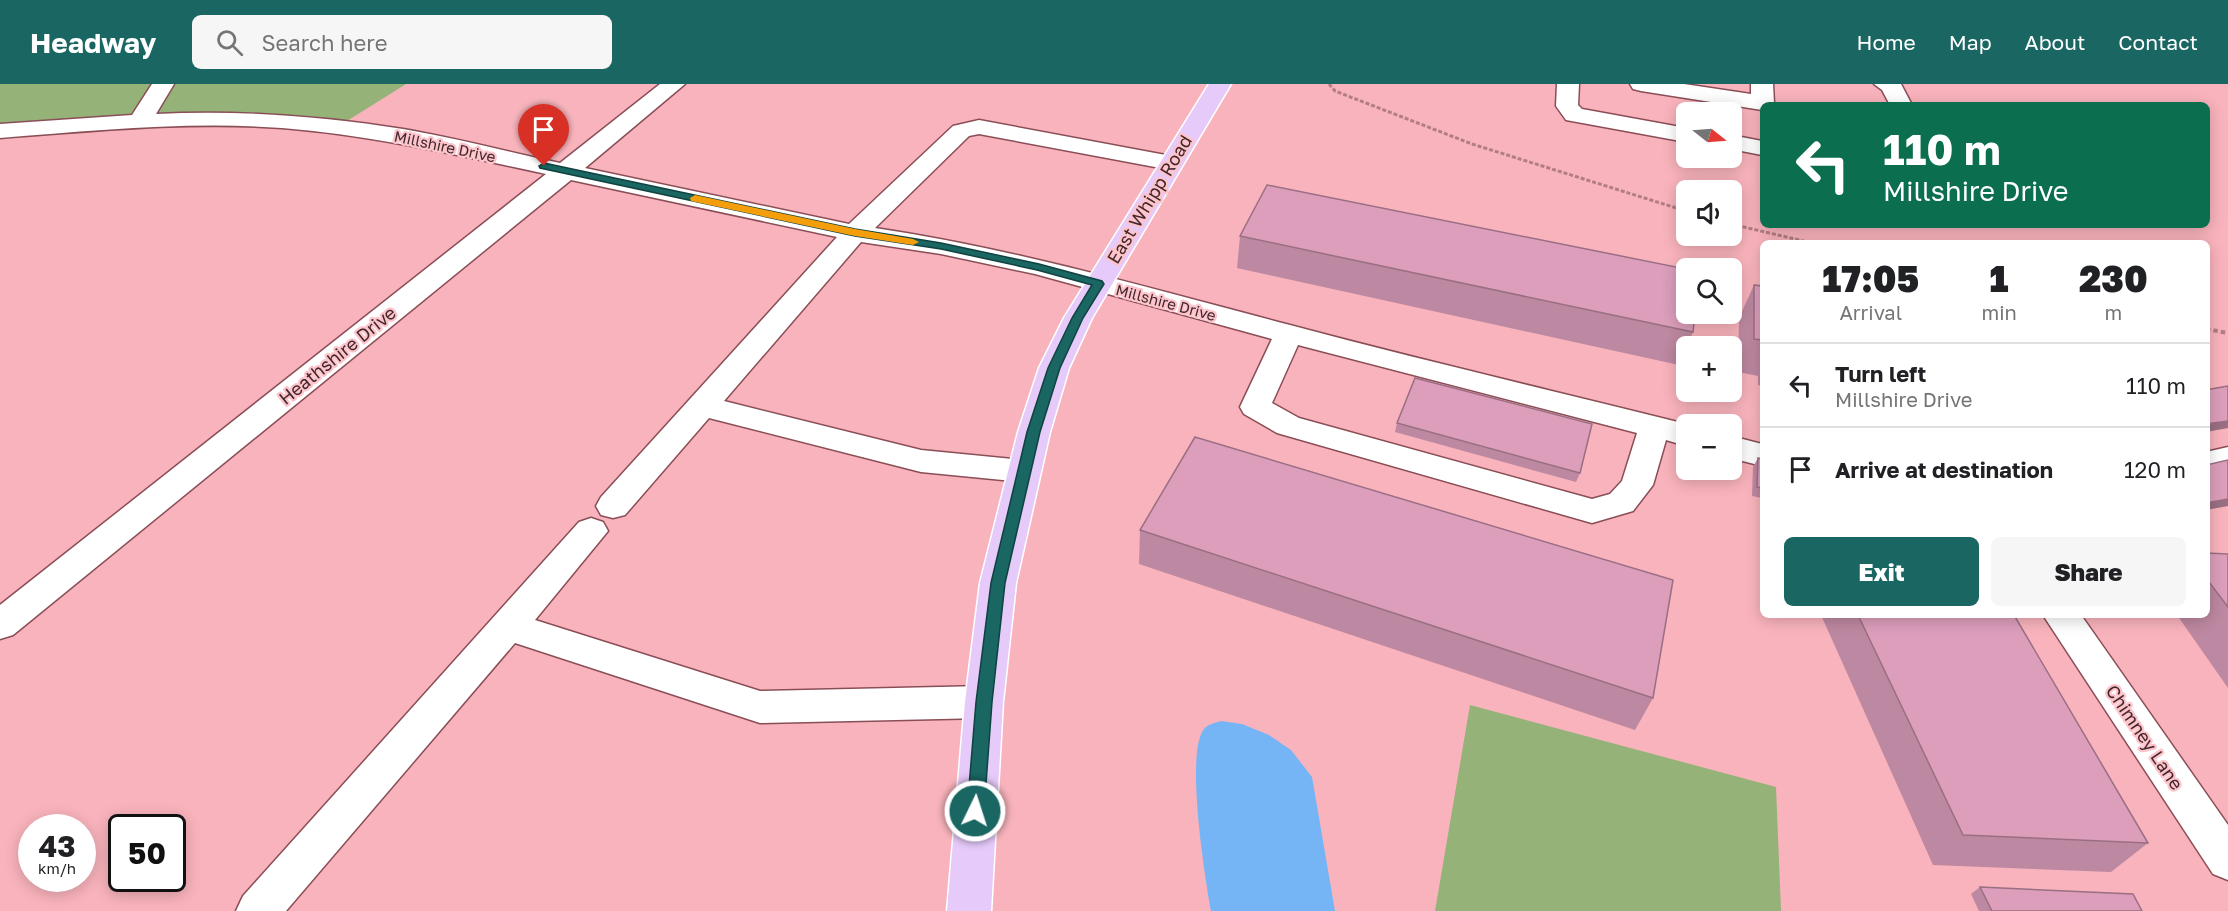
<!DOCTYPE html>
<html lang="en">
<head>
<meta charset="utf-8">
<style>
	:root { --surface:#fff; --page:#f6f6f6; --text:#202124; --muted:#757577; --line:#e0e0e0; --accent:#196662 }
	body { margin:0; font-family:"Golos Text",sans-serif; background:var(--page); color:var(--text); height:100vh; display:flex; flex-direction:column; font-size:22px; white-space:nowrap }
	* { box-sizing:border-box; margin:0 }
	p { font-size:20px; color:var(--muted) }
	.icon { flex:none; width:33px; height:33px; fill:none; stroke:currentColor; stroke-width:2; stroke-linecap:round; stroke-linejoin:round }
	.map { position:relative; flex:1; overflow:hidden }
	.sheet { position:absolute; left:1760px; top:156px; width:450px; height:378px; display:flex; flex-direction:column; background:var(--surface); border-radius:9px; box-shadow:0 3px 15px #0003 }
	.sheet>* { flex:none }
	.top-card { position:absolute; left:1760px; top:18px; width:450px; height:126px; border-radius:9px; box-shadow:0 3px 15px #0003; background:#0b6e4f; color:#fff; overflow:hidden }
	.needle { width:39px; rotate:107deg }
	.buttons { position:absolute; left:1676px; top:18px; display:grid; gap:12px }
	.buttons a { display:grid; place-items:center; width:66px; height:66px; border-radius:9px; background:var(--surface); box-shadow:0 3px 15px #0003; font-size:30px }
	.speed { position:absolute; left:18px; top:730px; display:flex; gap:12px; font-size:30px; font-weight:700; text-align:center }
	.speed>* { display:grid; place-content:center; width:78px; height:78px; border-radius:50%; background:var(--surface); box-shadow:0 3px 15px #0003; line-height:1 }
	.speed small { font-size:15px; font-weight:400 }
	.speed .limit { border:3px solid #111; border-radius:9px; background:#fff; color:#111 }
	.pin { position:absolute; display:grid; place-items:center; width:51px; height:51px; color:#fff; margin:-62px -26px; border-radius:50% 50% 50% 0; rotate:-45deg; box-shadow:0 0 6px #0007 }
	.pin .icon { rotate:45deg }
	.me { position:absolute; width:66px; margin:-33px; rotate:4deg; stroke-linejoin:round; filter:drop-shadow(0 0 4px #0008) }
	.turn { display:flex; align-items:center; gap:21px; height:126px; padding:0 24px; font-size:27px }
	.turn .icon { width:78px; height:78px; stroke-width:2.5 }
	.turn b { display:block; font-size:42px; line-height:51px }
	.eta { display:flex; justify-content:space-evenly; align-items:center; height:102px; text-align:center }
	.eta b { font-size:36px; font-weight:800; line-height:42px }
	.cta { display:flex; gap:12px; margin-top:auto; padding:12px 24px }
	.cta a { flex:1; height:69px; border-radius:9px; background:var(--accent); color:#fff; font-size:24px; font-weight:800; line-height:69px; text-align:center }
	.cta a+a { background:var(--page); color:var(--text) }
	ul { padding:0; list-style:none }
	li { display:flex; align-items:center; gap:18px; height:84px; padding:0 24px; border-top:2px solid var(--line) }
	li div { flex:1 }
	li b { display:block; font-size:22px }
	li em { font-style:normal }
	header { display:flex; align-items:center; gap:36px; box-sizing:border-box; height:84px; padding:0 30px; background:var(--accent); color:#fff }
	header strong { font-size:28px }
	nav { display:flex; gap:33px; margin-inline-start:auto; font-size:21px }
	.search { width:420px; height:54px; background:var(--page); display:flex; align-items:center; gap:15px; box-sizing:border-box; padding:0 21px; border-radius:9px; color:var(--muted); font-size:22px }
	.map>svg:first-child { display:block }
	.green { fill:#95b278 }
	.water { fill:#75b4f5 }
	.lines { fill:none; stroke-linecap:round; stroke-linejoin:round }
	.minor-casing { stroke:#8a4e57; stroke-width:3 }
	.major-casing { stroke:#fff; stroke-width:3 }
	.path-far1 { stroke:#b27d84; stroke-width:3; stroke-dasharray:4 2; stroke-linecap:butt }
	.path { stroke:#b27d84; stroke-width:4; stroke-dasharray:4.5 3; stroke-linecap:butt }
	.minor { fill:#fff; fill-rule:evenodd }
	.major { fill:#e5cafa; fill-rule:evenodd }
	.wall { fill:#bd88a1 }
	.shaded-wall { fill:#9a6f83 }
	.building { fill:#dc9ebb; stroke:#9a6f83; stroke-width:1.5 }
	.route { fill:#196662; stroke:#104240; stroke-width:1.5 }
	.slow { fill:#f59e0b }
	.labels { text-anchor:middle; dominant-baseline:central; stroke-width:4.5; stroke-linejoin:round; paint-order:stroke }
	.far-street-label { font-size:15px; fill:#42272b; stroke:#fdc4cb }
	.street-label { font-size:18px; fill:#42272b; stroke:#fdc4cb }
</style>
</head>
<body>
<header>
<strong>Headway</strong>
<div class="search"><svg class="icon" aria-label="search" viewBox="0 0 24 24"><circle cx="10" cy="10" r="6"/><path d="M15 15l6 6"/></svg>Search here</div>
<nav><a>Home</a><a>Map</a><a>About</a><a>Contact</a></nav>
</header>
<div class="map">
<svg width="2228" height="827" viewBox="0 0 2228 827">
	<rect width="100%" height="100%" fill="#f9b3bc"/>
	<g class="green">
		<path d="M0,0H406L339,42L296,37L0,47Z"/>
		<path d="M1470,621L1776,703L1781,827H1435Z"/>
	</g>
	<path class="water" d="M1221,637L1242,640L1269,651L1291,666L1312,693L1335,827H1211C1205,794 1185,669 1204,645C1208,640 1215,639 1221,637Z"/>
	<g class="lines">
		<defs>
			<g id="minor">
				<path d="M152,0H174L156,30C240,26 321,32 403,45C456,54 508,68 560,79L660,0H685L585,84L849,140L953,42L979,36L1171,72L1180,74L1183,79L1180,84L1171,86L979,50L969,52L875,144C1016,165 1152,205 1290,241C1421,276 1554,307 1686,340V362L1666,356L1653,401L1633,427L1592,439L1277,349L1244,330L1240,323L1272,255L1035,190L941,170L861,158L724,317L921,366L1024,376L1035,379L1040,387L1035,395L1024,398L921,388L709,334L625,431L613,434L601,431L596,422L601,413L837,153L571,96L13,551L0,555V521L546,90C458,71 371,51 282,44C188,37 93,47 0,54V40L132,31ZM1298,261L1637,349L1622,397L1610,410L1592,415L1299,334L1272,319Z"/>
				<path d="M1557,0H1579L1578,21L1582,25L1686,44V58L1566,36L1556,22Z"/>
				<path d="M1630,0H1684L1751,10V0H1773L1774,19L1762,21V26L1641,7L1633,5Z"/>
				<path d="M1874,0H1901L1912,21H1890L1882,6Z"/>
				<path d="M1731,51L1762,57V71L1731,65Z"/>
				<path d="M1731,352L1762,360V382L1731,374Z"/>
				<path d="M2228,363V385L2206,390V368Z"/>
				<path d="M591,434L603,438L608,447L535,536L760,607L984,602L998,607L1003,618L998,629L984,634L760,639L515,559L286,827H236L243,812L579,438Z"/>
				<path d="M2043,531H2081L2228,741V796L2213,790Z"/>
			</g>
			<path id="major" d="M1209,0H1231L1092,234L1069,284L1050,348L1016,499L1003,618L991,827H947L965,618L980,499L1018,348L1039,284L1064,234Z"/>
		</defs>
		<use href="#minor" class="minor-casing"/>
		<use href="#major" class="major-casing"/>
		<g class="path-far1">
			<path d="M1329,0L1335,7L1472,60L1686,127"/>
			<path d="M1731,140L1812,159"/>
		</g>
		<path class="path" d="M2206,245L2228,249"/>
		<use href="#minor" class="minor"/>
		<use href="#major" class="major"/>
	</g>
	<g class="wall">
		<path d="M1240,152L1693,248L1679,281L1237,184Z"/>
		<path d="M1754,201L1762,202V302L1758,301V292L1738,288L1739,234Z"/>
		<path d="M1397,339L1580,389L1576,398L1395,348Z"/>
		<path d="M1758,374L1762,375V414L1752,412L1753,383Z"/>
		<path d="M1140,446L1653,614L1635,646L1139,480Z"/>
		<path d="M2206,469L2228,470V604L2177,531H2206Z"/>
		<path d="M1821,531H2014L2148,759L2111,788L1933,781Z"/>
		<path d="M1980,803L2142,827H1979L1971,810Z"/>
	</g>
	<g class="shaded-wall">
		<path d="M2228,337V344L2206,348V340Z"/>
		<path d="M2228,415V422L2206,426V419Z"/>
	</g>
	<g class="building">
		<path d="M1267,101L1686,185V230H1695L1693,248L1240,152Z"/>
		<path d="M1754,201L1762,202V256L1754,255Z"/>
		<path d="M1415,294L1592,340L1580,389L1397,339Z"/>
		<path d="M2228,302V337L2206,340V306Z"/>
		<path d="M1195,353L1673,496L1653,614L1140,446Z"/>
		<path d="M1758,374L1762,375V404L1757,403Z"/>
		<path d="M2228,376V415L2206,419V381Z"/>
		<path d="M2206,469L2228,470V523L2206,494Z"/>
		<path d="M1858,531H2014L2148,759L1963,751Z"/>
		<path d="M1980,803L2133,810L2142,827H1992Z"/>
	</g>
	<path class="route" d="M544,79L855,145L941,159L1039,180L1102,197L1104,200L1083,234L1060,284L1040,348L1005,499L992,618L984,727L981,733L975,735L969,733L967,727L976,618L991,499L1027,348L1048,284L1072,234L1092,201L1037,186L941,165L855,152L540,84L539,82Z"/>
	<path class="slow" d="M695,111L855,145L913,155L919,158L913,161L855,152L691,117L690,114Z"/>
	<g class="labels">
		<g class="far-street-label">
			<text transform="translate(445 62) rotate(12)">Millshire Drive</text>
			<text transform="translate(1166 218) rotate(15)">Millshire Drive</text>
		</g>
		<g class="street-label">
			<text transform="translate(1149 115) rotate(-59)">East Whipp Road</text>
			<text transform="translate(337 271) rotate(-39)">Heathshire Drive</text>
			<text transform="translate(2145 653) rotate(56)">Chimney Lane</text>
		</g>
	</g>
</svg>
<div class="buttons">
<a><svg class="needle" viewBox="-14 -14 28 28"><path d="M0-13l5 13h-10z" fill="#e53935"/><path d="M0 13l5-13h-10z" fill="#757577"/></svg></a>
<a><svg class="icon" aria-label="sound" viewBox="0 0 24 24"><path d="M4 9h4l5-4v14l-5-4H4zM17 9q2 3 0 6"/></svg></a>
<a><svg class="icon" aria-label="search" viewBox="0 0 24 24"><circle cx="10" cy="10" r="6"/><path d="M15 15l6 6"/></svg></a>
<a>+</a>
<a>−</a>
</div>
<div class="speed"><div>43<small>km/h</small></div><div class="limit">50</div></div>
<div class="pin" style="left:544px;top:82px;background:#d93025"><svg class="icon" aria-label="arrive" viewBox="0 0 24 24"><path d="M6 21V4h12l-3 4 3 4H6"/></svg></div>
<svg class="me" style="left:975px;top:727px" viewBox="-20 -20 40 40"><circle r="17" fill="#196662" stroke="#fff" stroke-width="3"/><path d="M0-11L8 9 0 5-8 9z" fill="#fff"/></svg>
<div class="top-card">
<div class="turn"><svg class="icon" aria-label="left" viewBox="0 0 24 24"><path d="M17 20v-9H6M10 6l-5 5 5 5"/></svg><div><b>110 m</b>Millshire Drive</div></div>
</div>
<section class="sheet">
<div class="eta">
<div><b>17:05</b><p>Arrival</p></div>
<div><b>1</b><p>min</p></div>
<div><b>230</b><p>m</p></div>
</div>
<ul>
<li><svg class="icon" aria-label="left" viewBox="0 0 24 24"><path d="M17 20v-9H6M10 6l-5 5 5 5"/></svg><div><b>Turn left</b><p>Millshire Drive</p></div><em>110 m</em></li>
<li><svg class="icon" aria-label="arrive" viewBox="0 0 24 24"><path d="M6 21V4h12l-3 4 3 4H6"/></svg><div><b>Arrive at destination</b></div><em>120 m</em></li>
</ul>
<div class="cta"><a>Exit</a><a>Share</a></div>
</section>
</div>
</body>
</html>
